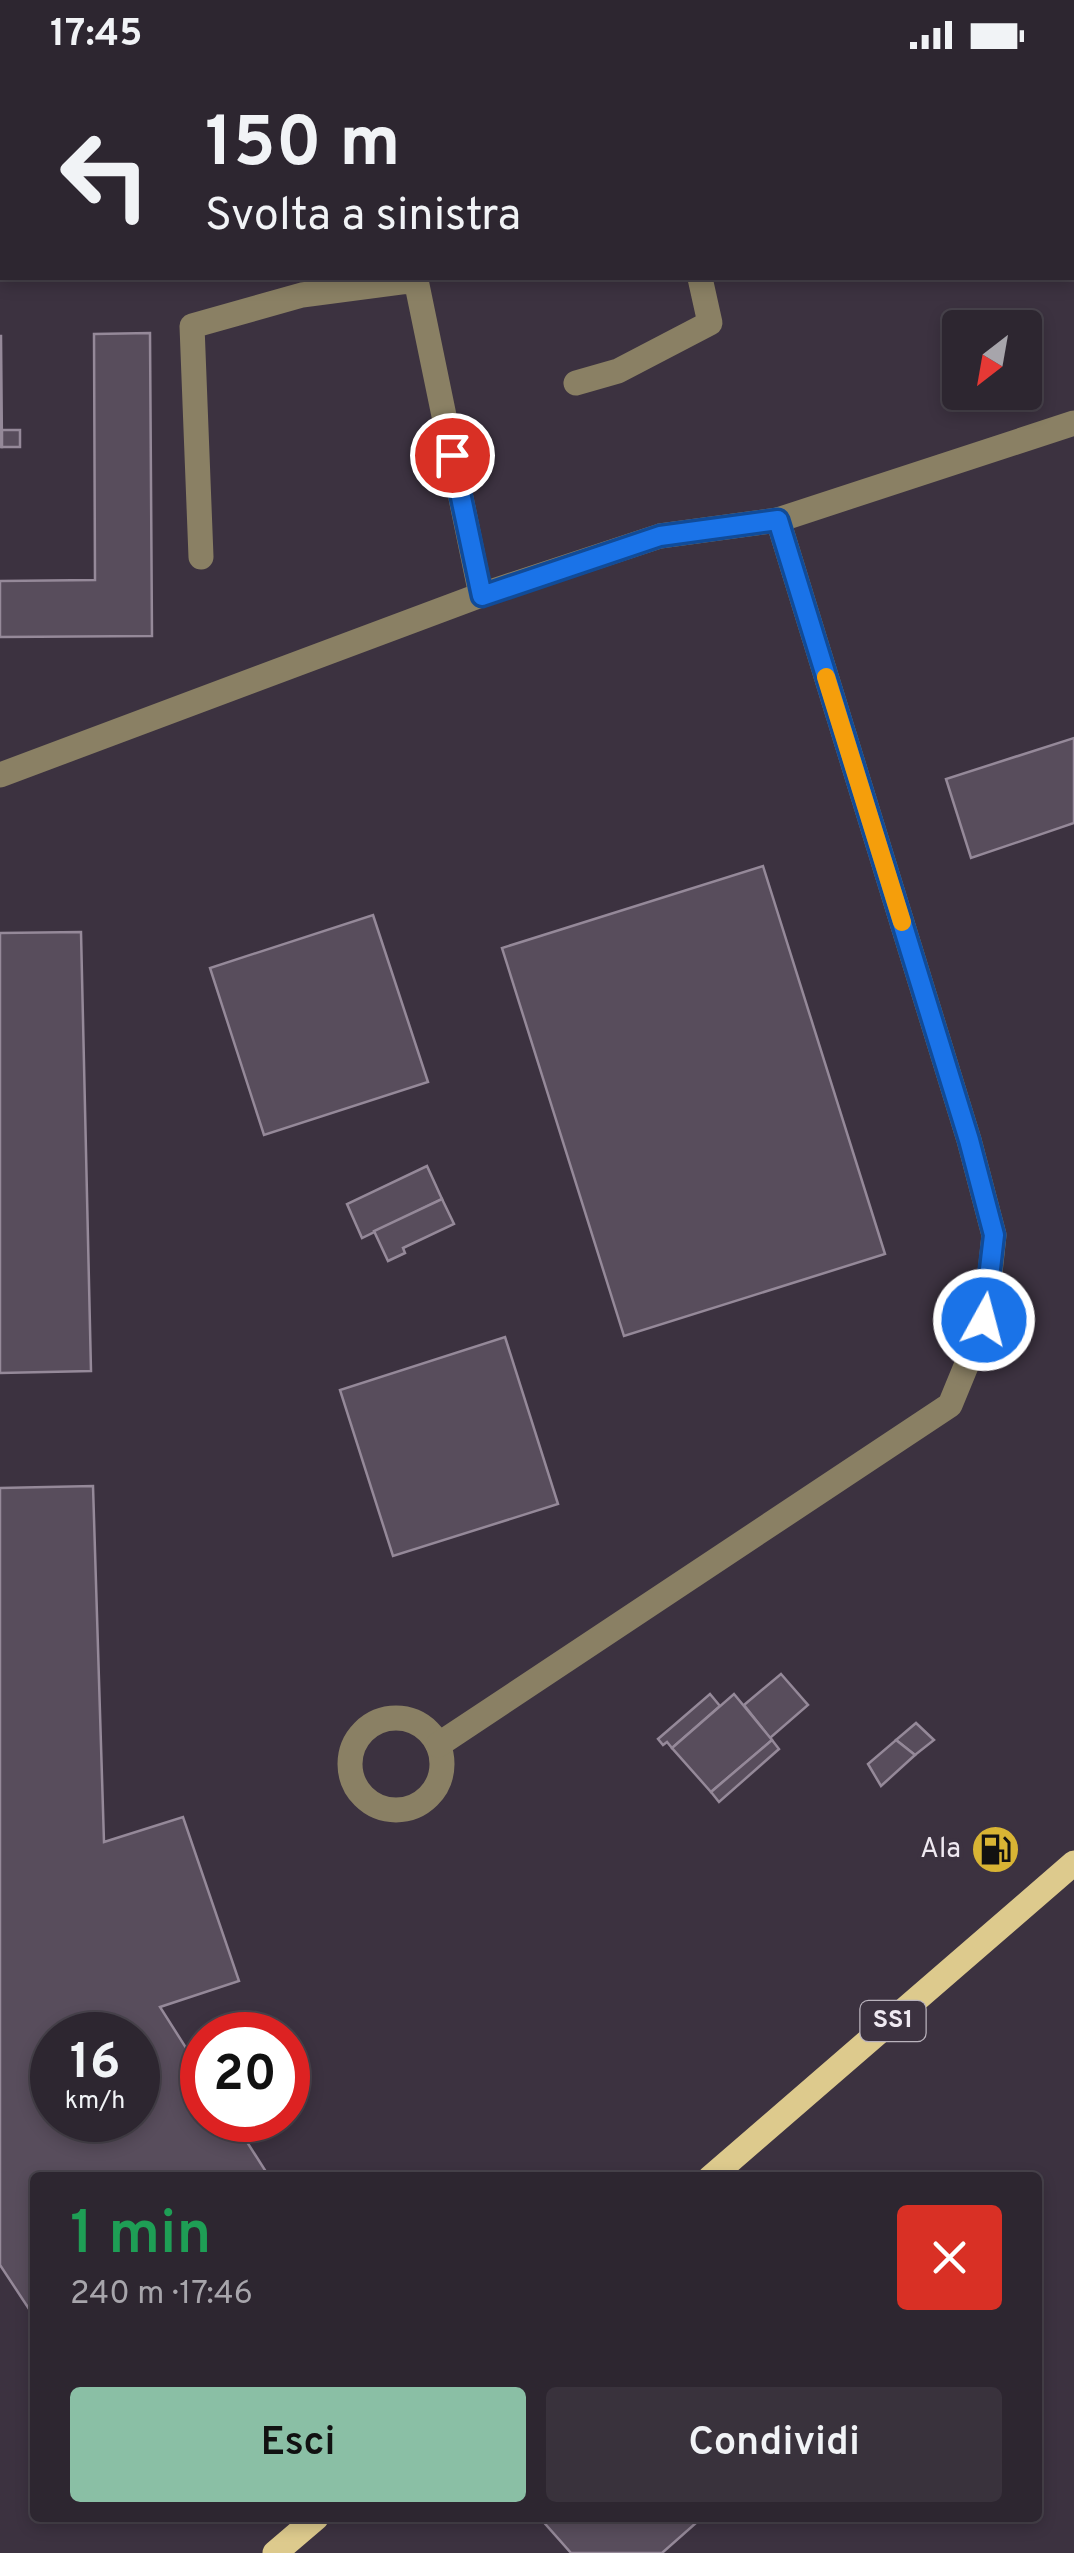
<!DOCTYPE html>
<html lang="it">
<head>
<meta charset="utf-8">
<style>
	:root { --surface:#2d2630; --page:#39323c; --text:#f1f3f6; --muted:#a7a5ab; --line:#48434c; --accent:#8abfa5 }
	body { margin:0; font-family:Overpass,sans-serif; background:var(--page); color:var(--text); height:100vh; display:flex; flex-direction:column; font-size:38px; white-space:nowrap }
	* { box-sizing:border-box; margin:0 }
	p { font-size:32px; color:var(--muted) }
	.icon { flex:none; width:55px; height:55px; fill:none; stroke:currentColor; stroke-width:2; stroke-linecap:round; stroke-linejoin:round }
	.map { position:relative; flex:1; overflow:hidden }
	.details { position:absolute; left:30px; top:2102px; width:1012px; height:350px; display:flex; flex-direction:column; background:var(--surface); border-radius:10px; box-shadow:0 5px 15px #0003,0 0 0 2px var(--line) }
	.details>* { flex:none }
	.banner { position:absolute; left:0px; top:0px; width:1075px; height:210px; box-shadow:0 5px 15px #0003,0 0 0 2px var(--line); background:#2d2630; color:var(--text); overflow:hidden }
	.needle { width:65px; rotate:211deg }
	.tools { position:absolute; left:942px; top:240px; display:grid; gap:20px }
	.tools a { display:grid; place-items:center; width:100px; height:100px; border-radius:10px; background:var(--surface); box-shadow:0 5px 15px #0003,0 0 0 2px var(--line); font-size:50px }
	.speed { position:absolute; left:30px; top:1942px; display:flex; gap:20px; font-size:50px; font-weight:700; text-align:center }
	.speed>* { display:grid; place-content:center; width:130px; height:130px; border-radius:50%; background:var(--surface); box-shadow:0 5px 15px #0003,0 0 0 2px var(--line); line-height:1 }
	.speed small { font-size:25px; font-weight:400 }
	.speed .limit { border:15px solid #d22; background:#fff; color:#111 }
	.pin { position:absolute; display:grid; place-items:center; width:85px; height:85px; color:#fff; margin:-42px; border:5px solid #fff; border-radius:50%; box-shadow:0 2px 10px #0007 }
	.me { position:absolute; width:110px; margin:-55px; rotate:7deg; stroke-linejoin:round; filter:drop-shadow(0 0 8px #0008) }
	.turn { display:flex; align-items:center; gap:35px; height:210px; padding:0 40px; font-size:45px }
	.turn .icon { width:130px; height:130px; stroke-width:2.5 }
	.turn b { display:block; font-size:70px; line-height:85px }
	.round { display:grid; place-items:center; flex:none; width:105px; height:105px; border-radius:10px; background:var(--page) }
	.head { display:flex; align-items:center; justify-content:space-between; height:170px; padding:0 40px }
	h1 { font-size:60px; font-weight:600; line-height:75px; color:#1e9e55 }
	.action { display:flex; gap:20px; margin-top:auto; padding:20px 40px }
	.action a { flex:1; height:115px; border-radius:10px; background:var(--accent); color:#111; font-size:40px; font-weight:600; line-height:115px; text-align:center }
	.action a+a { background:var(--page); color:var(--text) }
	.status { display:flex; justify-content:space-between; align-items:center; height:70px; padding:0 50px; background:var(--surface); direction:ltr }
	.status svg { height:28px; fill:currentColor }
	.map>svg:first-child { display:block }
	.building { fill:#584d5c; stroke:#958999; stroke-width:2.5; fill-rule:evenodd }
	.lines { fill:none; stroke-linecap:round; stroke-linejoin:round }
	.minor { stroke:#8a8064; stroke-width:25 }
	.major { stroke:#ddca8d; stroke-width:25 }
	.route-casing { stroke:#114b97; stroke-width:25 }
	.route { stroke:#1a73e8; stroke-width:18 }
	.slow { stroke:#f59e0b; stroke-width:18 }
	.labels { text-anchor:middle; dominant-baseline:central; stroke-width:8; stroke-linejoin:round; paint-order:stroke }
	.shield { fill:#3c3240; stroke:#b9b2bc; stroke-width:2.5 }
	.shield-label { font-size:25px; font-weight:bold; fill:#efe9f1 }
	.poi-label { font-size:28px; fill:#efe9f1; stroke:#3c3240; text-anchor:end }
</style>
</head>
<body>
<div class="status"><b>17:45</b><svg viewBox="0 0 49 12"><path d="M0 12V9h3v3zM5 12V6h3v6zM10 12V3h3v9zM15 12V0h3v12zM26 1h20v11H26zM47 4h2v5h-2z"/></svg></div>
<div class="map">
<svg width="1074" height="2483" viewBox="0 0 1074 2483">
	<rect width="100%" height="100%" fill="#3c3240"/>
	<g class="building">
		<rect x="107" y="0" width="66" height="2"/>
		<path d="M328,0H413L412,2Z"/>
		<path d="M150,263L152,566L0,567V511L95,510L94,264Z"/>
		<path d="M1,266L2,377H0V266Z"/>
		<rect x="2" y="360" width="18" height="17"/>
		<path d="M1074,668V753L971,788L946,709Z"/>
		<path d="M763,796L885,1184L624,1266L502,878Z"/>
		<path d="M373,845L428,1012L264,1065L210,898Z"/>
		<path d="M81,862L91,1301L0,1303V863Z"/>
		<path d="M427,1096L442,1129L362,1168L347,1134Z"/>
		<path d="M442,1129L454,1154L403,1178L405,1183L388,1191L374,1161Z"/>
		<path d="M505,1267L558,1434L393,1486L340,1320Z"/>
		<path d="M93,1416L104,1772L183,1747L239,1911L160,1937L202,2003V2050H233L270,2108H35V2248L0,2195V1418ZM52,1965H138V2050H52Z"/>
		<path d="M781,1604L808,1635L770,1668L744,1635Z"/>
		<path d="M710,1624L720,1636L672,1678L667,1672L663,1675L658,1669Z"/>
		<path d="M734,1624L772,1670L711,1722L672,1678Z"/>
		<path d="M916,1653L934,1670L915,1685L896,1670Z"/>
		<path d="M772,1670L779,1679L719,1732L711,1722Z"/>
		<path d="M896,1670L915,1685L881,1716L868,1694Z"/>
		<path d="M540,2448H691L696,2453L662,2483H571Z"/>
	</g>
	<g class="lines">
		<g class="minor">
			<path d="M576,313L618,301L710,253L700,208"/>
			<path d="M201,487L192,256L302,225L416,210L481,525"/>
			<path d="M0,705L481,525L660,466L778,450"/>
			<circle cx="396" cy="1694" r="46"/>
			<path d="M438,1675L950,1335L985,1250L994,1165L969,1070L778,450L1074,353"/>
		</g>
		<g class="major">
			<path d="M710,2108L1074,1793"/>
			<path d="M275,2483L316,2448"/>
		</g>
	</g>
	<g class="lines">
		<defs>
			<path id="route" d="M452,385L482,526L660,466L778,450L969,1070L994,1165L984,1250"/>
		</defs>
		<use href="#route" class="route-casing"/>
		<use href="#route" class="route"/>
		<path class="slow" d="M826,607L902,852"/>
	</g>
	<defs>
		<symbol id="fuel-disc" viewBox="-11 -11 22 22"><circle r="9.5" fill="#d8b434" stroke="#3c3240"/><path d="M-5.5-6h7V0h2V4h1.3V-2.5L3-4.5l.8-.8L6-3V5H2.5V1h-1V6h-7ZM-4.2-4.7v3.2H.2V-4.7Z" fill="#111"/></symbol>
	</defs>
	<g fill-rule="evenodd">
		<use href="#fuel-disc" x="968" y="1752" width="55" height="55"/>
	</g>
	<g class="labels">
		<rect class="shield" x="860.5" y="1931" width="65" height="40" rx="8"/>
		<g class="shield-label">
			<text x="893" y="1951">SS1</text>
		</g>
		<g class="poi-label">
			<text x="961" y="1780">Ala</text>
		</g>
	</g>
</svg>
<div class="tools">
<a><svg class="needle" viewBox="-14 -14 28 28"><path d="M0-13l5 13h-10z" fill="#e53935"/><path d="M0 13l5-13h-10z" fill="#a7a5ab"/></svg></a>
</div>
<div class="speed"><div>16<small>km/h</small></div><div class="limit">20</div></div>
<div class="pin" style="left:452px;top:385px;background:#d93025"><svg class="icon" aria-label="arrive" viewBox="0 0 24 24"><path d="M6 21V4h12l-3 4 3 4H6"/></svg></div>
<svg class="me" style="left:984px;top:1250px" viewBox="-20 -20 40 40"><circle r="17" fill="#1a73e8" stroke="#fff" stroke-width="3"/><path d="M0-11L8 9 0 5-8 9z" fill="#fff"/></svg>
<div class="banner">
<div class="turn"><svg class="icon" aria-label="left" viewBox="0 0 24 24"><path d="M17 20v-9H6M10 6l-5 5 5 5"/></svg><div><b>150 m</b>Svolta a sinistra</div></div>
</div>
<section class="details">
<div class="head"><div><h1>1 min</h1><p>240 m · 17:46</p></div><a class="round" style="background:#d93025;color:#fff"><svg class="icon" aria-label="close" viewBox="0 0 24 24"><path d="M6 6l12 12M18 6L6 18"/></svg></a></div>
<div class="action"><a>Esci</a><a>Condividi</a></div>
</section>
</div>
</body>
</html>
